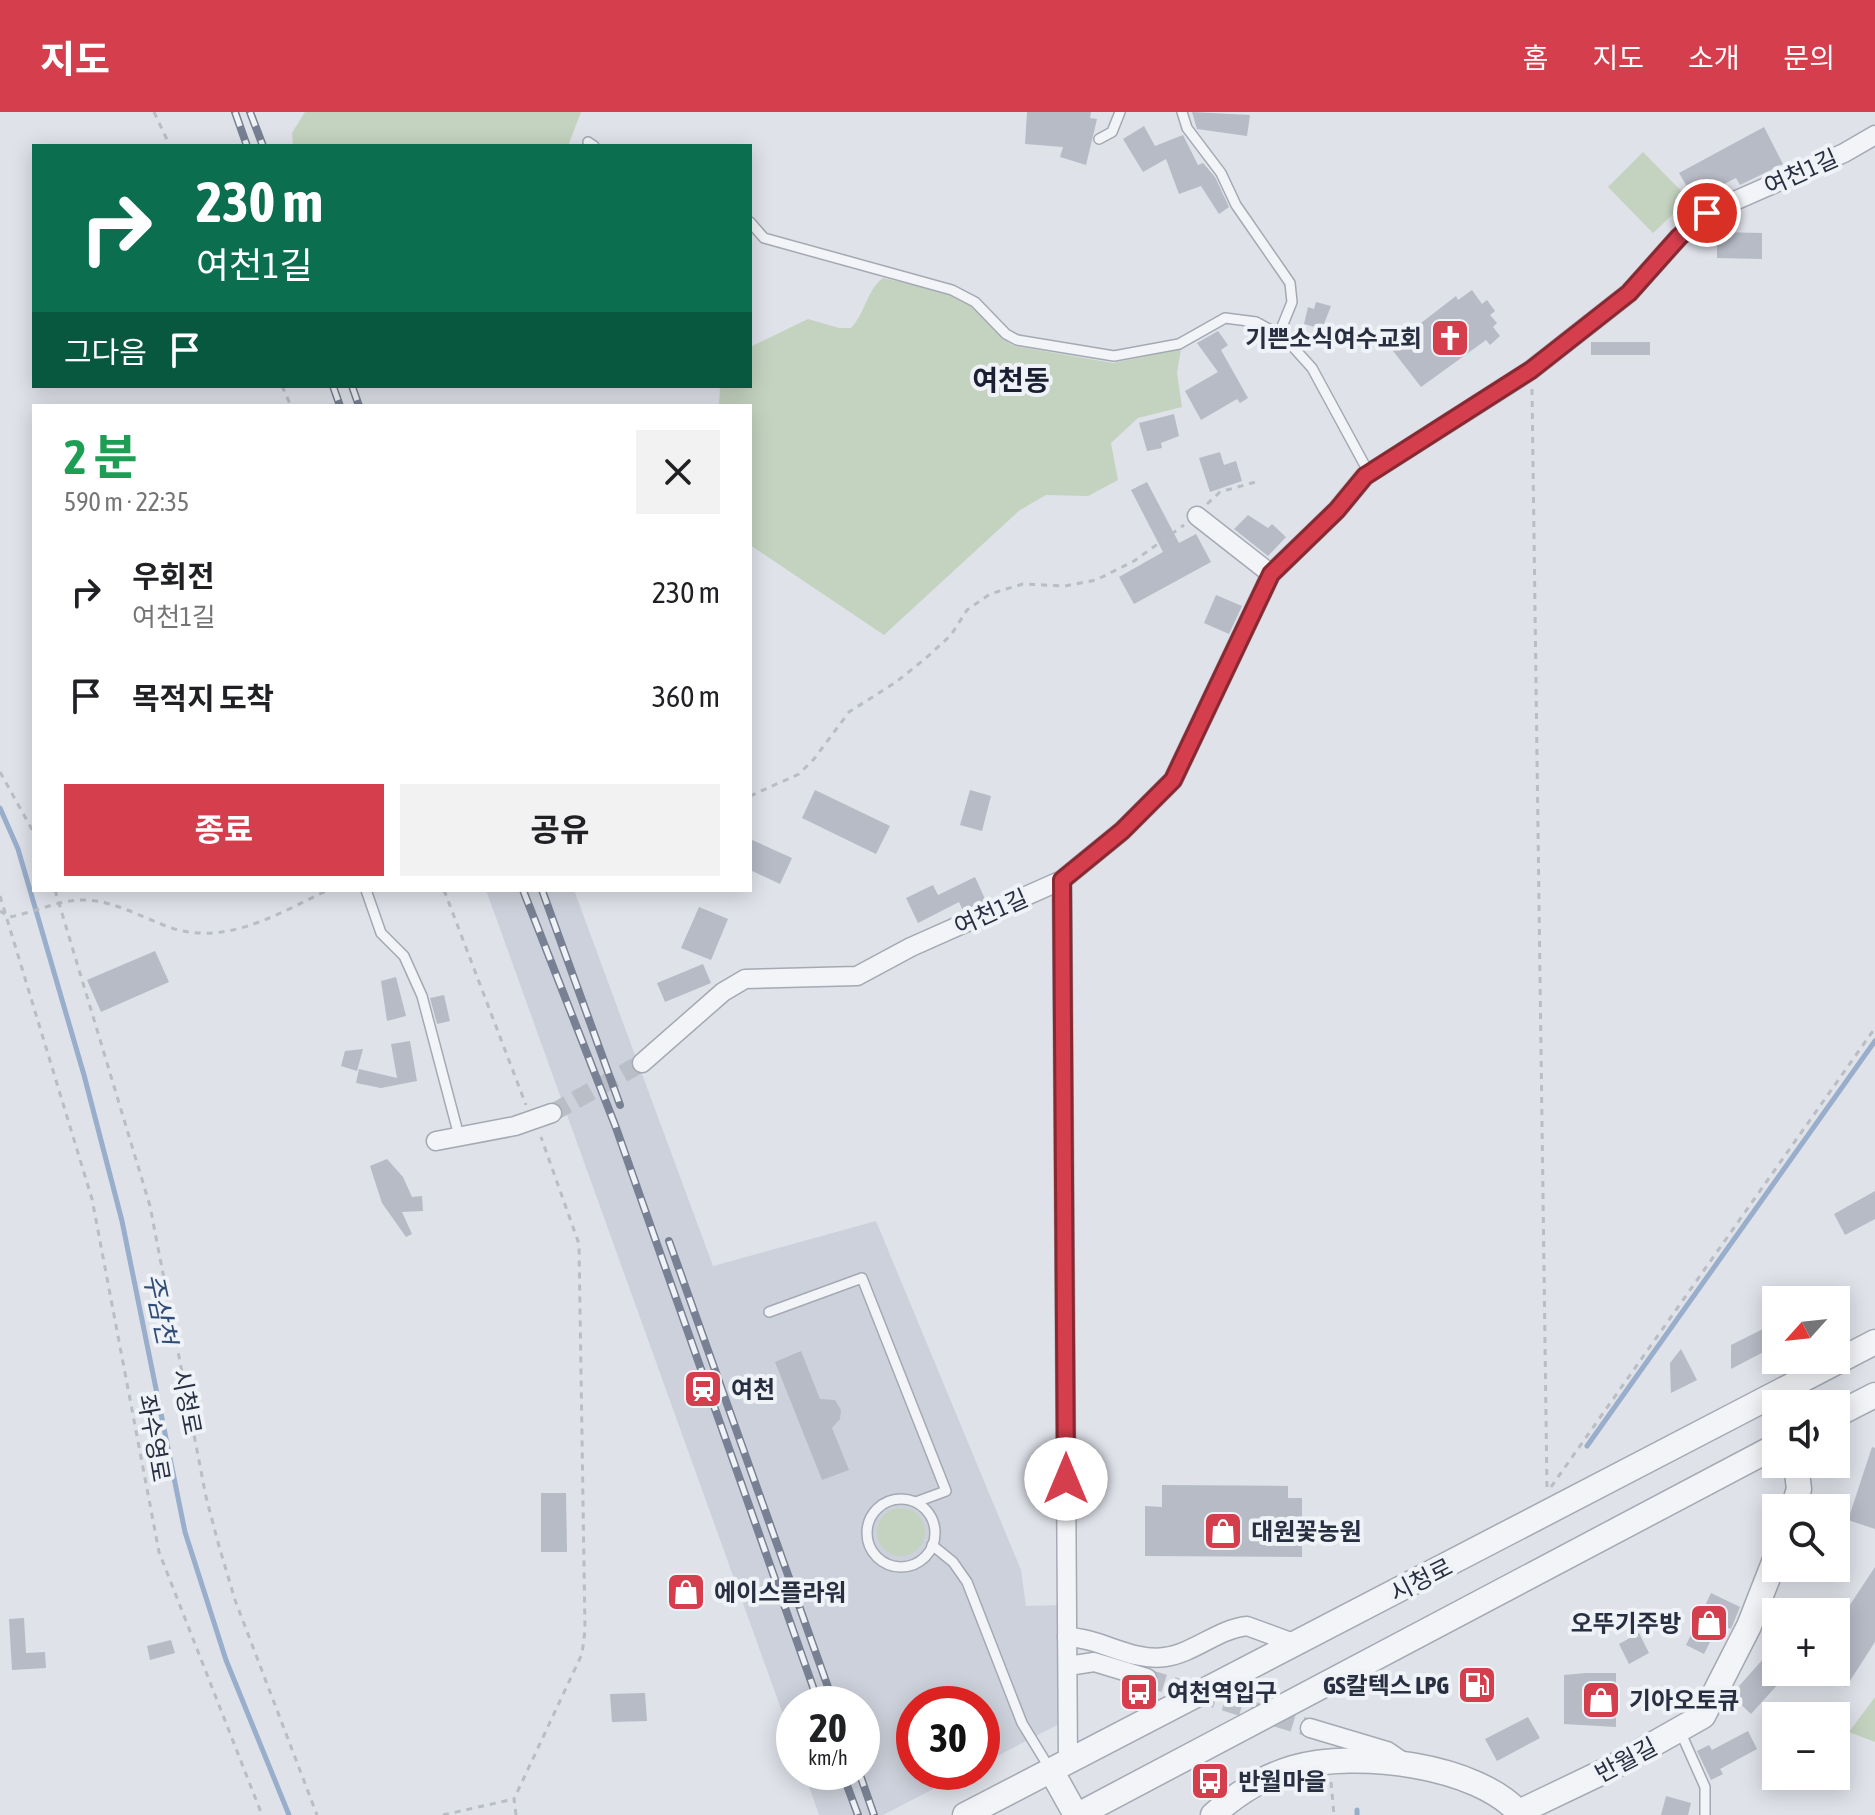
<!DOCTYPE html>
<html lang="ko">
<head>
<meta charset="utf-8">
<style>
	:root { --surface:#fff; --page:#f2f2f2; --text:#202124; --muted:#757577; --accent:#d43e4d }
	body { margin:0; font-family:"Asap Condensed","Noto Sans KR",sans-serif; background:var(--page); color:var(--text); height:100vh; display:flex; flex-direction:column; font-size:30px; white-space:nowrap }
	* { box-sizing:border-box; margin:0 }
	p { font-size:26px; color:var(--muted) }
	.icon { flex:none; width:44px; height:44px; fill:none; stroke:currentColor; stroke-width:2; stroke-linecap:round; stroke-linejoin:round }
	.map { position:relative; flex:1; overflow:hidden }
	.details { position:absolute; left:32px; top:292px; width:720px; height:488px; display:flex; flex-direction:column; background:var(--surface); border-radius:0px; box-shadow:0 4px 20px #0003 }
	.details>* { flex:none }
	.top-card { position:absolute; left:32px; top:32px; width:720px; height:244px; border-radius:0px; box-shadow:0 4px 20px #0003; background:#0b6e4f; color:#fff; overflow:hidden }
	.needle { width:52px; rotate:243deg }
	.controls { position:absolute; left:1762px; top:1174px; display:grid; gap:16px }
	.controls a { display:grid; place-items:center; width:88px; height:88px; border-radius:0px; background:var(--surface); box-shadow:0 4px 20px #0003; font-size:40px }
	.speed { position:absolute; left:776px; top:1574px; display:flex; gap:16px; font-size:40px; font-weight:700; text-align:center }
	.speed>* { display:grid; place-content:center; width:104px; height:104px; border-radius:50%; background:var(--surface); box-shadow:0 4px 20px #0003; line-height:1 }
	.speed small { font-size:20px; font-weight:400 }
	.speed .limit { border:12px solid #d22; background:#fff; color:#111 }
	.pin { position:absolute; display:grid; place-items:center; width:68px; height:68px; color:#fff; margin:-34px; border:4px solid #fff; border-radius:50%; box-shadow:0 2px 8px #0007 }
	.me { position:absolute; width:88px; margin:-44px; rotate:0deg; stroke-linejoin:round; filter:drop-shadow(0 0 6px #0008) }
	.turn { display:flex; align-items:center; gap:28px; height:168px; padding:0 32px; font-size:36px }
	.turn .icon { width:104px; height:104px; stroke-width:2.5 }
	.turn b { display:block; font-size:56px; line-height:68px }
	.then { display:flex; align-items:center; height:76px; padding:0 32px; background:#0003; gap:16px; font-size:30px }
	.round { display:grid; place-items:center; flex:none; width:84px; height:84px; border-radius:0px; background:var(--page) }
	.headline { display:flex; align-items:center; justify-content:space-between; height:136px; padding:0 32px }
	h1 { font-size:48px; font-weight:700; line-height:60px; color:#1e9e55 }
	.action { display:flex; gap:16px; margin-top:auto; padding:16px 32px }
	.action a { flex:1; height:92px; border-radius:0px; background:var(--accent); color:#fff; font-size:32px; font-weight:700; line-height:92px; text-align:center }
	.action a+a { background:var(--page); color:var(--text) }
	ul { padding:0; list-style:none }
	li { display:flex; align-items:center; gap:24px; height:104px; padding:0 32px }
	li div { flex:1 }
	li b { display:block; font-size:30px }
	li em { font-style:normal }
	header { display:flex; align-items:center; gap:48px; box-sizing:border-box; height:112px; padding:0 40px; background:var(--accent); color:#fff }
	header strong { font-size:38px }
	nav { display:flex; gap:44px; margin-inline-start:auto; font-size:28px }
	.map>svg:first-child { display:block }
	.built { fill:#cdd1db }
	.green { fill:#c4d3c0 }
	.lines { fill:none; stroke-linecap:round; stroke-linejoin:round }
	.stream { stroke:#98aecb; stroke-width:5 }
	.building { fill:#b6bbc6 }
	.minor-tunnel { stroke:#babec7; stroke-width:18; stroke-dasharray:18 9; stroke-linecap:butt }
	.service-casing { stroke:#a4a9b3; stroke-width:12 }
	.minor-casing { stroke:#a4a9b3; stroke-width:21 }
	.tertiary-casing { stroke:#a4a9b3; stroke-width:27 }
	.path { stroke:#b9bdc4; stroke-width:3; stroke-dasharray:6 6; stroke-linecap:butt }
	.service { stroke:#f2f4f7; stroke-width:9 }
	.minor { stroke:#f2f4f7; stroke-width:18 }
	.tertiary { stroke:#f2f4f7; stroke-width:24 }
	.rail-casing { stroke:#788193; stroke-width:8 }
	.rail { stroke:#eff2f6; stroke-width:5; stroke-dasharray:15; stroke-linecap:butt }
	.route-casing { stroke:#8a2832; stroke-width:20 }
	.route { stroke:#d43e4d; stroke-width:14 }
	.labels { text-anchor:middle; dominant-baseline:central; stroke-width:8; stroke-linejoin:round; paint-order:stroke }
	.street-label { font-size:24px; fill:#272f41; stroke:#eff2f6 }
	.poi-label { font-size:24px; font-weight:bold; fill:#272f41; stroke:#eff2f6; text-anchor:start }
	.water-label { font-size:26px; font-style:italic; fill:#2f4c77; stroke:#eff2f6 }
	.quarter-label { font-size:28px; font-weight:bold; fill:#1a2032; stroke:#eff2f6 }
</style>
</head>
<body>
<header>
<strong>지도</strong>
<nav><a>홈</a><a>지도</a><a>소개</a><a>문의</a></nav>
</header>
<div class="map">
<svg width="1875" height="1703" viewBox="0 0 1875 1703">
	<rect width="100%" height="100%" fill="#dfe2e9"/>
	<path class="built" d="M486,778H574L713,1154L876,1109L1021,1458L1026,1494L1062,1493L1059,1612L982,1652V1592H914V1660H966L883,1703H819L804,1660H862V1592H794V1633Z"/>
	<g class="green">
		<path d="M305,0H581L568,34H293L292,21Z"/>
		<path d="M1643,40L1689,87L1653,121L1608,75Z"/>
		<path d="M883,166C910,173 951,177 973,195C988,208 996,224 1014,234L1113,251L1181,237L1177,261L1182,295L1138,306L1111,331L1118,368L1088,384L1046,383L1020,398L884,523L750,433V294H719L720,274H750V235L808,207L839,216H851C866,200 866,179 883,166Z"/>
		<circle cx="901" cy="1420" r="24"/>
		<path d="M1875,1585V1630L1849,1620Z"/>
	</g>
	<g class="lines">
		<g class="stream">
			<path d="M0,696L18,737L84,963L122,1109L185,1420L226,1548L289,1703"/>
			<path d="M1587,1334L1875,929"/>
			<path d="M1357,1698V1703"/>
		</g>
	</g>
	<g class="building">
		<path d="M1027,0H1091L1090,6L1097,7L1086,53L1060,45L1063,35L1025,32Z"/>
		<path d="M1192,0L1250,3L1247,24L1197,17Z"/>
		<path d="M1144,14L1155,34L1183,23L1198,53L1203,51L1215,65L1229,95L1219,102L1201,74L1179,82L1166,47L1143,60L1123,27Z"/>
		<path d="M1764,15L1783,52L1740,73L1736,66L1718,75L1715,71L1705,77L1703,74L1689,78L1679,61Z"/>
		<path d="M1717,120L1762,121V147L1717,146Z"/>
		<path d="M1472,178L1482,192L1487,188L1495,199L1490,203L1497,211L1493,215L1500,224L1490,233L1486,228L1421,275L1390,235L1456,184L1458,188Z"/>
		<path d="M1316,190L1331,194L1322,217L1304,212L1308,195L1314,197Z"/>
		<path d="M1218,219L1228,233L1221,238L1248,286L1240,291L1237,287L1201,308L1185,279L1218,260L1197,231Z"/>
		<rect x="1591" y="230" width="59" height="13"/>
		<path d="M1174,302L1179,324L1161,331L1162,336L1147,339L1139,311Z"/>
		<path d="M1220,340L1224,353L1236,349L1242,369L1210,380L1199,346Z"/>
		<path d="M1147,370L1179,431L1196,422L1211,450L1134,492L1119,465L1163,440L1131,378Z"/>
		<path d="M1248,403L1268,416L1272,412L1286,425L1268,444L1234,417Z"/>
		<path d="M1216,483L1242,494L1229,522L1204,511Z"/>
		<path d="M815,678L890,714L876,742L802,706Z"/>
		<path d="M970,678L991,684L982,719L960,713Z"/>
		<path d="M750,727L792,746L780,772L750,758Z"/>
		<path d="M975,765L986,789L963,799L959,790L918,811L906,786L933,773L938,783Z"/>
		<path d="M699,795L728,807L711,848L681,836Z"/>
		<path d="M155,839L169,870L101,900L87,868Z"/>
		<path d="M703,852L711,871L665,890L657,871Z"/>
		<path d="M396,865L406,904L387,909L381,869Z"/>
		<path d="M444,883L450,909L437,912L430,886Z"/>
		<path d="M410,929L417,969L381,976L356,971L359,957L397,966L391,932Z"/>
		<path d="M363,937L357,959L341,954L345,939Z"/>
		<path d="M387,1047L403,1065L412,1085L422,1084L423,1099L402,1100L412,1122L406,1125L382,1091L370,1054Z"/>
		<path d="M1875,1079V1107L1845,1123L1834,1102Z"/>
		<path d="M1763,1217L1773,1235L1731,1257V1233Z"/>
		<path d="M1681,1237L1697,1268L1671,1281L1670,1251Z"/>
		<path d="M801,1239L820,1287L835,1288L841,1298L840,1307L832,1316L849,1358L822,1368L775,1250Z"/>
		<path d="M1872,1335L1875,1336V1417L1848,1408Z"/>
		<path d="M1162,1373L1288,1374V1386H1302V1445L1145,1444V1394L1162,1395Z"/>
		<path d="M541,1381H566L567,1440H541Z"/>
		<path d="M1875,1455V1530L1846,1575L1836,1568V1514Z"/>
		<path d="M690,1464L696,1491L680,1494L674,1467Z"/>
		<path d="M1711,1481L1740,1495L1731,1517L1719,1512L1704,1542L1686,1533Z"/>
		<path d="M24,1506L26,1541L45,1540L46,1556L12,1558L9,1507Z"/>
		<path d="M1639,1521L1649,1541L1629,1552L1619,1532Z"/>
		<path d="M171,1528L175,1541L150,1548L147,1534Z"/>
		<path d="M1772,1537L1776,1543L1766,1560L1781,1569L1751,1602L1731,1583Z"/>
		<path d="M1586,1561H1616V1615L1564,1612V1563Z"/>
		<path d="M645,1581L647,1609L612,1610L610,1582Z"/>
		<path d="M1528,1605L1540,1626L1497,1649L1485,1627Z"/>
		<path d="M1748,1619L1757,1637L1720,1657L1723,1662L1711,1668L1697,1639L1709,1633L1712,1638Z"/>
		<path d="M1666,1684L1691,1691L1688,1703H1661Z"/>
	</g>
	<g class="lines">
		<g class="minor-tunnel">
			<path d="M552,1001L642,951"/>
			<path d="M1147,1566L1310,1616"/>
		</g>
		<defs>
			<g id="service">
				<path d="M1182,0L1187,16L1221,61L1236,93L1290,171L1292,190L1279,222"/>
				<path d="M1099,27L1112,20L1120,0"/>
				<path d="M588,30L594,34"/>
				<path d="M750,110L764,126L952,178L975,190L1006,222L1017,228L1114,244L1179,232L1225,206L1256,210L1284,225L1312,256L1369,361"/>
				<path d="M366,778L381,821L404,844L422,884L459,1024"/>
				<path d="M769,1200L862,1166L946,1379L916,1390"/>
				<circle cx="901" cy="1421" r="34"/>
				<path d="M932,1433L953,1450L967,1470L1022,1611L1050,1657"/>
				<path d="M1680,1619L1705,1675V1703"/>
			</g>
			<g id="minor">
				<path d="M1197,404L1271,462"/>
				<path d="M1062,768L1068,1651"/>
				<path d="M642,951L723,880L745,867L857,864L911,835L1062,768L1122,719L1173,668L1271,462L1337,398L1365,364L1531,258L1629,181L1679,125L1707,101L1844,41L1875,23"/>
				<path d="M436,1029L515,1014L552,1001"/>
				<path d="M1067,1525C1101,1526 1131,1550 1165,1545C1194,1541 1218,1517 1247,1514L1296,1532"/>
				<path d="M1068,1554L1094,1550L1147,1566"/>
				<path d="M1310,1616L1387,1639L1400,1648"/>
			</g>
			<g id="tertiary">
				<path d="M1836,1303L1875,1283"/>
				<path d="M1793,1396L1799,1377L1796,1352"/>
				<path d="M1052,1660L1076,1703"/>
				<path d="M1519,1700L1611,1656L1703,1604L1749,1514L1776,1445"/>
				<path d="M965,1703L1875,1230"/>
				<path d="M1078,1703L1776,1334"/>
				<path d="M1213,1703C1236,1682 1263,1665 1293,1656C1355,1638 1478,1652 1521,1703"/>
			</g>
		</defs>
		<use href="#service" class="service-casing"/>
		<use href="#minor" class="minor-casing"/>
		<use href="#tertiary" class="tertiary-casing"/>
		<g class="path">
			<path d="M154,0L170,34"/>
			<path d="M282,274L291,294"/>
			<path d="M1532,277L1547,1377"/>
			<path d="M1207,392L1220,380L1259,369"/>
			<path d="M0,660L34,721"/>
			<path d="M750,684L799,662L814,647L849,600L896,570L926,546L951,523L967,498L990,482L1023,472L1065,474L1096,468L1134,449L1184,413"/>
			<path d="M55,778L150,1094L206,1385L219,1434L235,1488L317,1703"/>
			<path d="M444,778L526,993"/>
			<path d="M0,784L92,1087L159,1440L262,1703"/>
			<path d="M0,799L9,805C33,801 56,789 80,788C108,787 136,802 161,812C221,838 275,803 328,778"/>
			<path d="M1551,1375L1875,916"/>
			<path d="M1331,1670L1334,1703"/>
			<path d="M443,1703L514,1687"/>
			<path d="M516,1703L514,1687L582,1542L585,1518L579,1132L541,1025"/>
		</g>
		<use href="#service" class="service"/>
		<use href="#minor" class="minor"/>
		<use href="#tertiary" class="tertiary"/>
		<defs>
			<g id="rail">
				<path d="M235,0L247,34"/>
				<path d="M250,0L263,34"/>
				<path d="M333,274L340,294"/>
				<path d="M352,274L359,294"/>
				<path d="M523,778L615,1013L819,1592"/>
				<path d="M542,778L620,993"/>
				<path d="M669,1129L834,1592"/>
				<path d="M842,1660L858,1703"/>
				<path d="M859,1660L874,1703"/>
			</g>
		</defs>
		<use href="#rail" class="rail-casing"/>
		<use href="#rail" class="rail"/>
	</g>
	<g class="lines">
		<defs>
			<path id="route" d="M1066,1367L1062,768L1122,719L1173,668L1271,462L1337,398L1365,364L1531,258L1629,181L1679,125L1707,101"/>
		</defs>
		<use href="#route" class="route-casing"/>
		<use href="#route" class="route"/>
	</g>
	<defs>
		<symbol id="church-square" viewBox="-11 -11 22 22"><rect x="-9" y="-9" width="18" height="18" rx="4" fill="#d43e4d" stroke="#eff2f6"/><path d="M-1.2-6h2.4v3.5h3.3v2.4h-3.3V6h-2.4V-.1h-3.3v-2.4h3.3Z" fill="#fff"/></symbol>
		<symbol id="station-square" viewBox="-11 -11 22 22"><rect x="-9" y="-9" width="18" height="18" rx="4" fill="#d43e4d" stroke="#eff2f6"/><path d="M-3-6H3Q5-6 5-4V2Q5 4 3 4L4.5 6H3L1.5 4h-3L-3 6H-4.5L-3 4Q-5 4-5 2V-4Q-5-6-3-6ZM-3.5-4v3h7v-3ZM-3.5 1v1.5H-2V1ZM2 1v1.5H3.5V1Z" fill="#fff"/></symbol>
		<symbol id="shop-square" viewBox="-11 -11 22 22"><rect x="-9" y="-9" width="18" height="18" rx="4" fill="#d43e4d" stroke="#eff2f6"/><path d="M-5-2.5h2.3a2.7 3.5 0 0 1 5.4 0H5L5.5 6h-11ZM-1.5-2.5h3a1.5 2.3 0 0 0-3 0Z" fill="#fff"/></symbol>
		<symbol id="fuel-square" viewBox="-11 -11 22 22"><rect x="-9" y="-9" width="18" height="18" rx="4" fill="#d43e4d" stroke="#eff2f6"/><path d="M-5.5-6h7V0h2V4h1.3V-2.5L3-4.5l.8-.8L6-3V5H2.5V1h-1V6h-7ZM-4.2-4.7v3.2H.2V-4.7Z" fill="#fff"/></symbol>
		<symbol id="bus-square" viewBox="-11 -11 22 22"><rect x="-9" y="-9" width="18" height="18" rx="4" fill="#d43e4d" stroke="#eff2f6"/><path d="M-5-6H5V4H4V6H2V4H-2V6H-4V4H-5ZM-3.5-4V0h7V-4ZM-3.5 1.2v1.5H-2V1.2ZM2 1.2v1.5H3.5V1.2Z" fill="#fff"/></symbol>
	</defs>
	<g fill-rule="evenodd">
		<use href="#church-square" x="1428" y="204" width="44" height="44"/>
		<use href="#station-square" x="681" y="1255" width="44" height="44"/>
		<use href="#shop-square" x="1201" y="1397" width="44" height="44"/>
		<use href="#shop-square" x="664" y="1458" width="44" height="44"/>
		<use href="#shop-square" x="1687" y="1489" width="44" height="44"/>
		<use href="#fuel-square" x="1455" y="1551" width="44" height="44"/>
		<use href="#bus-square" x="1117" y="1558" width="44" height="44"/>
		<use href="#shop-square" x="1579" y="1566" width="44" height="44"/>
		<use href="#bus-square" x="1188" y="1647" width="44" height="44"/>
	</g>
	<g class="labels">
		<g class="street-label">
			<text transform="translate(1801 60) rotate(-24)">여천1길</text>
			<text transform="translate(991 800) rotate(-24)">여천1길</text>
			<text transform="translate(187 1290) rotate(79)">시청로</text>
			<text transform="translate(154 1326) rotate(80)">좌수영로</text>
			<text transform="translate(1421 1468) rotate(-27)">시청로</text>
			<text transform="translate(1626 1648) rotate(-28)">반월길</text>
		</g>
		<g class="poi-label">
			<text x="1422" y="226" text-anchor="end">기쁜소식여수교회</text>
			<text x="731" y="1277">여천</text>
			<text x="1251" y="1419">대원꽃농원</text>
			<text x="714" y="1480">에이스플라워</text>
			<text x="1681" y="1511" text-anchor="end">오뚜기주방</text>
			<text x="1449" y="1573" text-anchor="end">GS칼텍스 LPG</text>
			<text x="1167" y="1580">여천역입구</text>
			<text x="1629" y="1588">기아오토큐</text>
			<text x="1238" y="1669">반월마을</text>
		</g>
		<g class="water-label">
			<text transform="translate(160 1197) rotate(78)">주삼천</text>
		</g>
		<g class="quarter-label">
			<text x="1011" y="268">여천동</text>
		</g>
	</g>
</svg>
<div class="controls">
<a><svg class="needle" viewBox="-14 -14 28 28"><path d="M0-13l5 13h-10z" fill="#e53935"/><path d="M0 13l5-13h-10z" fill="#757577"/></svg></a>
<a><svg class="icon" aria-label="sound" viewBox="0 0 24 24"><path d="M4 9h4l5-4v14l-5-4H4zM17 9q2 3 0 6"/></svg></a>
<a><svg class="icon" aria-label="search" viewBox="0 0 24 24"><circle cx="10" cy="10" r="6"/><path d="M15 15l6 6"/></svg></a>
<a>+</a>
<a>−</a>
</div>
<div class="speed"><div>20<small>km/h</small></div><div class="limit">30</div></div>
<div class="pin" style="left:1707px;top:101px;background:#d93025"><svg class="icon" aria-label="arrive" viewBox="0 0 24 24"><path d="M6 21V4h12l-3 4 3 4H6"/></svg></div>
<svg class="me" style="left:1066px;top:1367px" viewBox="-20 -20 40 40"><circle r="19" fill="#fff"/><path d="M0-13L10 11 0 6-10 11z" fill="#d43e4d"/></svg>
<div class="top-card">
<div class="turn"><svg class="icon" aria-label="right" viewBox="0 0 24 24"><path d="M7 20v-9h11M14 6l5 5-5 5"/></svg><div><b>230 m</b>여천1길</div></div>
<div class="then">그다음<svg class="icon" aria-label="arrive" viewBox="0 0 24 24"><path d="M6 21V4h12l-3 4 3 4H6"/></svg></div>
</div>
<section class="details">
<div class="headline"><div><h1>2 분</h1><p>590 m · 22:35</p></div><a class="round"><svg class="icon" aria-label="close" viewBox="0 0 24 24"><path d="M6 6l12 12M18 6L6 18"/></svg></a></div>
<ul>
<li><svg class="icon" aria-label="right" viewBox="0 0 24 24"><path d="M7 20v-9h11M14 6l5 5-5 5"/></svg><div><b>우회전</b><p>여천1길</p></div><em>230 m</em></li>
<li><svg class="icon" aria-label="arrive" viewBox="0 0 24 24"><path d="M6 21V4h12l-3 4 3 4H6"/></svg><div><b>목적지 도착</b></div><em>360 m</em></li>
</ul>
<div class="action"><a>종료</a><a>공유</a></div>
</section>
</div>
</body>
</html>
